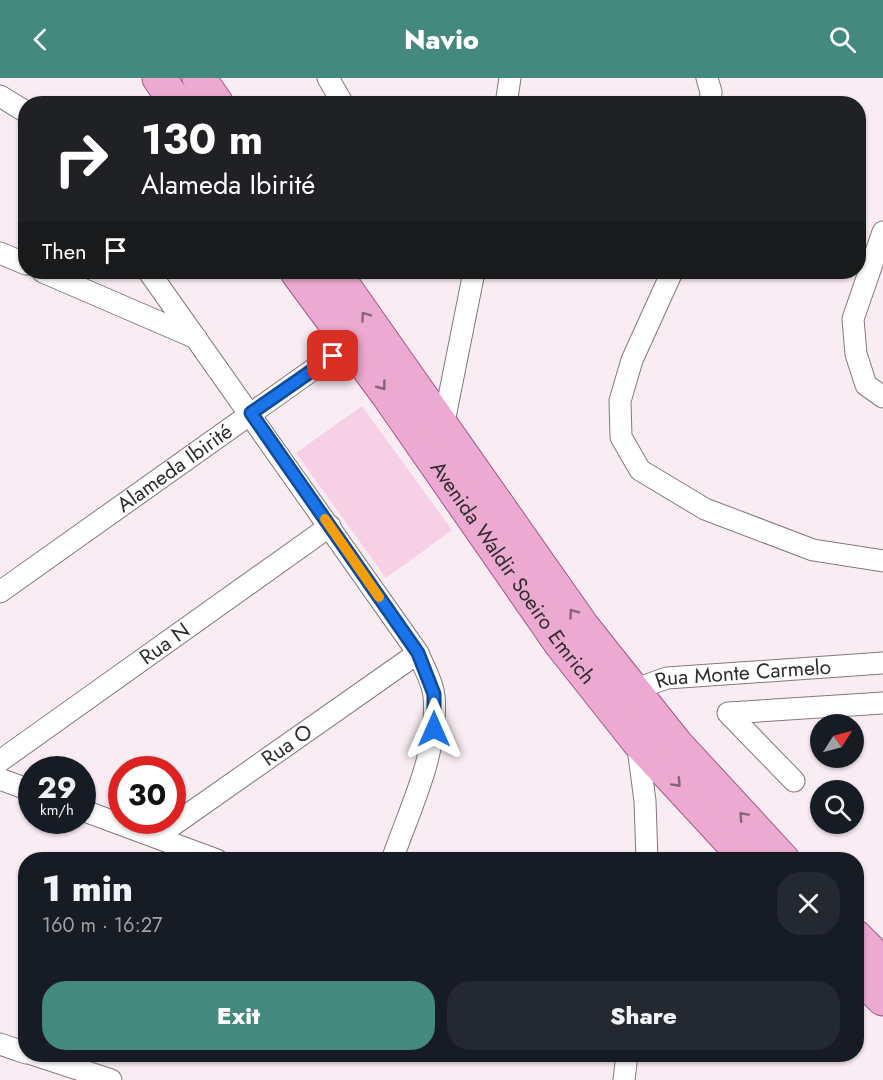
<!DOCTYPE html>
<html lang="en">
<head>
<meta charset="utf-8">
<style>
	:root { --surface:#171b24; --page:#242831; --text:#f1f3f6; --muted:#9ea1a6; --accent:#44897e }
	body { margin:0; font-family:Jost,sans-serif; background:var(--page); color:var(--text); height:100vh; display:flex; flex-direction:column; font-size:22px; white-space:nowrap }
	* { box-sizing:border-box; margin:0 }
	p { font-size:20px; color:var(--muted) }
	.icon { flex:none; width:33px; height:33px; fill:none; stroke:currentColor; stroke-width:2; stroke-linecap:round; stroke-linejoin:round }
	.map { position:relative; flex:1; overflow:hidden }
	.drawer { position:absolute; left:18px; top:774px; width:846px; height:210px; display:flex; flex-direction:column; background:var(--surface); border-radius:24px; box-shadow:0 2px 4px #0004 }
	.drawer>* { flex:none }
	.banner { position:absolute; left:18px; top:18px; width:848px; height:183px; border-radius:24px; box-shadow:0 2px 4px #0004; background:#202124; color:#fff; overflow:hidden }
	.needle { width:39px; rotate:54deg }
	.tools { position:absolute; left:810px; top:636px; display:grid; gap:12px }
	.tools a { display:grid; place-items:center; width:54px; height:54px; border-radius:50%; background:var(--surface); box-shadow:0 2px 4px #0004; font-size:30px }
	.speed { position:absolute; left:18px; top:678px; display:flex; gap:12px; font-size:30px; font-weight:700; text-align:center }
	.speed>* { display:grid; place-content:center; width:78px; height:78px; border-radius:50%; background:var(--surface); box-shadow:0 2px 4px #0004; line-height:1 }
	.speed small { font-size:15px; font-weight:400 }
	.speed .limit { border:9px solid #d22; background:#fff; color:#111 }
	.pin { position:absolute; display:grid; place-items:center; width:51px; height:51px; color:#fff; margin:-26px; border-radius:12px; box-shadow:0 3px 9px #0006 }
	.me { position:absolute; width:66px; margin:-33px; rotate:0deg; stroke-linejoin:round; filter:drop-shadow(0 0 4px #0008) }
	.turn { display:flex; align-items:center; gap:21px; height:126px; padding:0 24px; font-size:27px }
	.turn .icon { width:78px; height:78px; stroke-width:2.5 }
	.turn b { display:block; font-size:42px; line-height:51px }
	.then { display:flex; align-items:center; height:57px; padding:0 24px; background:#0003; gap:12px; font-size:22px }
	.round { display:grid; place-items:center; flex:none; width:63px; height:63px; border-radius:24px; background:var(--page) }
	.head { display:flex; align-items:center; justify-content:space-between; height:102px; padding:0 24px }
	h1 { font-size:36px; font-weight:800; line-height:45px }
	.button { display:flex; gap:12px; margin-top:auto; padding:12px 24px }
	.button a { flex:1; height:69px; border-radius:24px; background:var(--accent); color:#fff; font-size:24px; font-weight:800; line-height:69px; text-align:center }
	.button a+a { background:var(--page); color:var(--text) }
	header { display:flex; justify-content:space-between; align-items:center; height:78px; padding:0 24px; background:var(--accent); color:#fff; font-size:27px; font-weight:800 }
	.map>svg:first-child { display:block }
	.green { fill:#f7d0e5 }
	.lines { fill:none; stroke-linecap:round; stroke-linejoin:round }
	.street-casing { stroke:#83787e; stroke-width:23 }
	.primary-casing { stroke:#a25885; stroke-width:35 }
	.street { stroke:#fff; stroke-width:21 }
	.primary { stroke:#eca9d1; stroke-width:33 }
	.oneway { stroke:#856578 }
	.route-casing { stroke:#114b97; stroke-width:15 }
	.route { stroke:#1a73e8; stroke-width:10 }
	.slow { stroke:#f59e0b; stroke-width:10 }
	.labels { text-anchor:middle; dominant-baseline:central; stroke-width:4.5; stroke-linejoin:round; paint-order:stroke }
	.street-label { font-size:21px; fill:#312d2f; stroke:#fff }
</style>
</head>
<body>
<header><svg class="icon" aria-label="back" viewBox="0 0 24 24"><path d="M15 5l-7 7 7 7"/></svg>Navio<svg class="icon" aria-label="search" viewBox="0 0 24 24"><circle cx="10" cy="10" r="6"/><path d="M15 15l6 6"/></svg></header>
<div class="map">
<svg width="883" height="1002" viewBox="0 0 883 1002">
	<rect width="100%" height="100%" fill="#f9edf3"/>
	<path class="green" d="M362,328L452,452L386,500L296,375Z"/>
	<g class="lines">
		<defs>
			<g id="street">
				<path d="M328,0L343,26"/>
				<path d="M707,0L711,14L710,26"/>
				<path d="M0,18L26,34"/>
				<path d="M506,26L510,0"/>
				<path d="M883,154L853,241L856,276L866,307L883,319"/>
				<path d="M0,175L26,186"/>
				<path d="M43,194L196,260"/>
				<path d="M149,194L418,575C423,588 433,604 434,618C439,674 410,730 392,782"/>
				<path d="M672,194L632,282L620,323L621,359L640,392L705,431L813,472L883,483"/>
				<path d="M442,354L474,194"/>
				<path id="s1" d="M0,514L349,266"/>
				<path id="s2" d="M625,619L633,612L667,600L883,585"/>
				<path d="M637,662L645,723L647,782"/>
				<path id="s3" d="M0,683L330,448"/>
				<path d="M0,701L32,713"/>
				<path d="M794,703L728,635L883,625"/>
				<path d="M82,732L217,782"/>
				<path id="s4" d="M156,759L418,575"/>
				<path d="M0,966L26,975"/>
				<path d="M32,976L111,1002"/>
				<path d="M624,1002L627,976"/>
			</g>
			<g id="primary">
				<path d="M159,0L177,26"/>
				<path d="M199,0L217,26"/>
				<path id="s5" d="M297,194L388,317L561,566L637,662L748,782"/>
				<path d="M334,194L583,549L676,666L783,782"/>
				<path d="M856,859L883,886"/>
				<path d="M856,895L883,921"/>
			</g>
		</defs>
		<use href="#street" class="street-casing"/>
		<use href="#primary" class="primary-casing"/>
		<use href="#street" class="street"/>
		<use href="#primary" class="primary"/>
	</g>
	<defs><path id="oneway-chevron" d="M-2-3.5L2.5 0L-2 3.5" fill="none" stroke-width="1.6" stroke-linecap="round" stroke-linejoin="round" transform="scale(1.5)"/></defs>
	<g class="oneway">
		<use href="#oneway-chevron" transform="translate(365 238) rotate(-125)"/>
		<use href="#oneway-chevron" transform="translate(382 308) rotate(53)"/>
		<use href="#oneway-chevron" transform="translate(573 535) rotate(-126)"/>
		<use href="#oneway-chevron" transform="translate(677 705) rotate(47)"/>
		<use href="#oneway-chevron" transform="translate(743 738) rotate(-133)"/>
	</g>
	<g class="lines">
		<defs>
			<path id="route" d="M333,278L251,335L418,575L434,616V651"/>
		</defs>
		<use href="#route" class="route-casing"/>
		<use href="#route" class="route"/>
		<path class="slow" d="M325,441L379,519"/>
	</g>
	<g class="labels">
		<g class="street-label">
			<text stroke="none"><textPath href="#s1" startOffset="214">Alameda Ibirité</textPath></text>
			<text stroke="none"><textPath href="#s5" startOffset="370">Avenida Waldir Soeiro Emrich</textPath></text>
			<text stroke="none"><textPath href="#s3" startOffset="202">Rua N</textPath></text>
			<text stroke="none"><textPath href="#s2" startOffset="123">Rua Monte Carmelo</textPath></text>
			<text stroke="none"><textPath href="#s4" startOffset="160">Rua O</textPath></text>
		</g>
	</g>
</svg>
<div class="tools">
<a><svg class="needle" viewBox="-14 -14 28 28"><path d="M0-13l5 13h-10z" fill="#e53935"/><path d="M0 13l5-13h-10z" fill="#9ea1a6"/></svg></a>
<a><svg class="icon" aria-label="search" viewBox="0 0 24 24"><circle cx="10" cy="10" r="6"/><path d="M15 15l6 6"/></svg></a>
</div>
<div class="speed"><div>29<small>km/h</small></div><div class="limit">30</div></div>
<div class="pin" style="left:333px;top:278px;background:#d93025"><svg class="icon" aria-label="arrive" viewBox="0 0 24 24"><path d="M6 21V4h12l-3 4 3 4H6"/></svg></div>
<svg class="me" style="left:434px;top:651px" viewBox="-20 -20 40 40"><path d="M0-17L14 15 0 8-14 15z" fill="#1a73e8" stroke="#fff" stroke-width="4"/></svg>
<div class="banner">
<div class="turn"><svg class="icon" aria-label="right" viewBox="0 0 24 24"><path d="M7 20v-9h11M14 6l5 5-5 5"/></svg><div><b>130 m</b>Alameda Ibirité</div></div>
<div class="then">Then<svg class="icon" aria-label="arrive" viewBox="0 0 24 24"><path d="M6 21V4h12l-3 4 3 4H6"/></svg></div>
</div>
<section class="drawer">
<div class="head"><div><h1>1 min</h1><p>160 m · 16:27</p></div><a class="round"><svg class="icon" aria-label="close" viewBox="0 0 24 24"><path d="M6 6l12 12M18 6L6 18"/></svg></a></div>
<div class="button"><a>Exit</a><a>Share</a></div>
</section>
</div>
</body>
</html>
